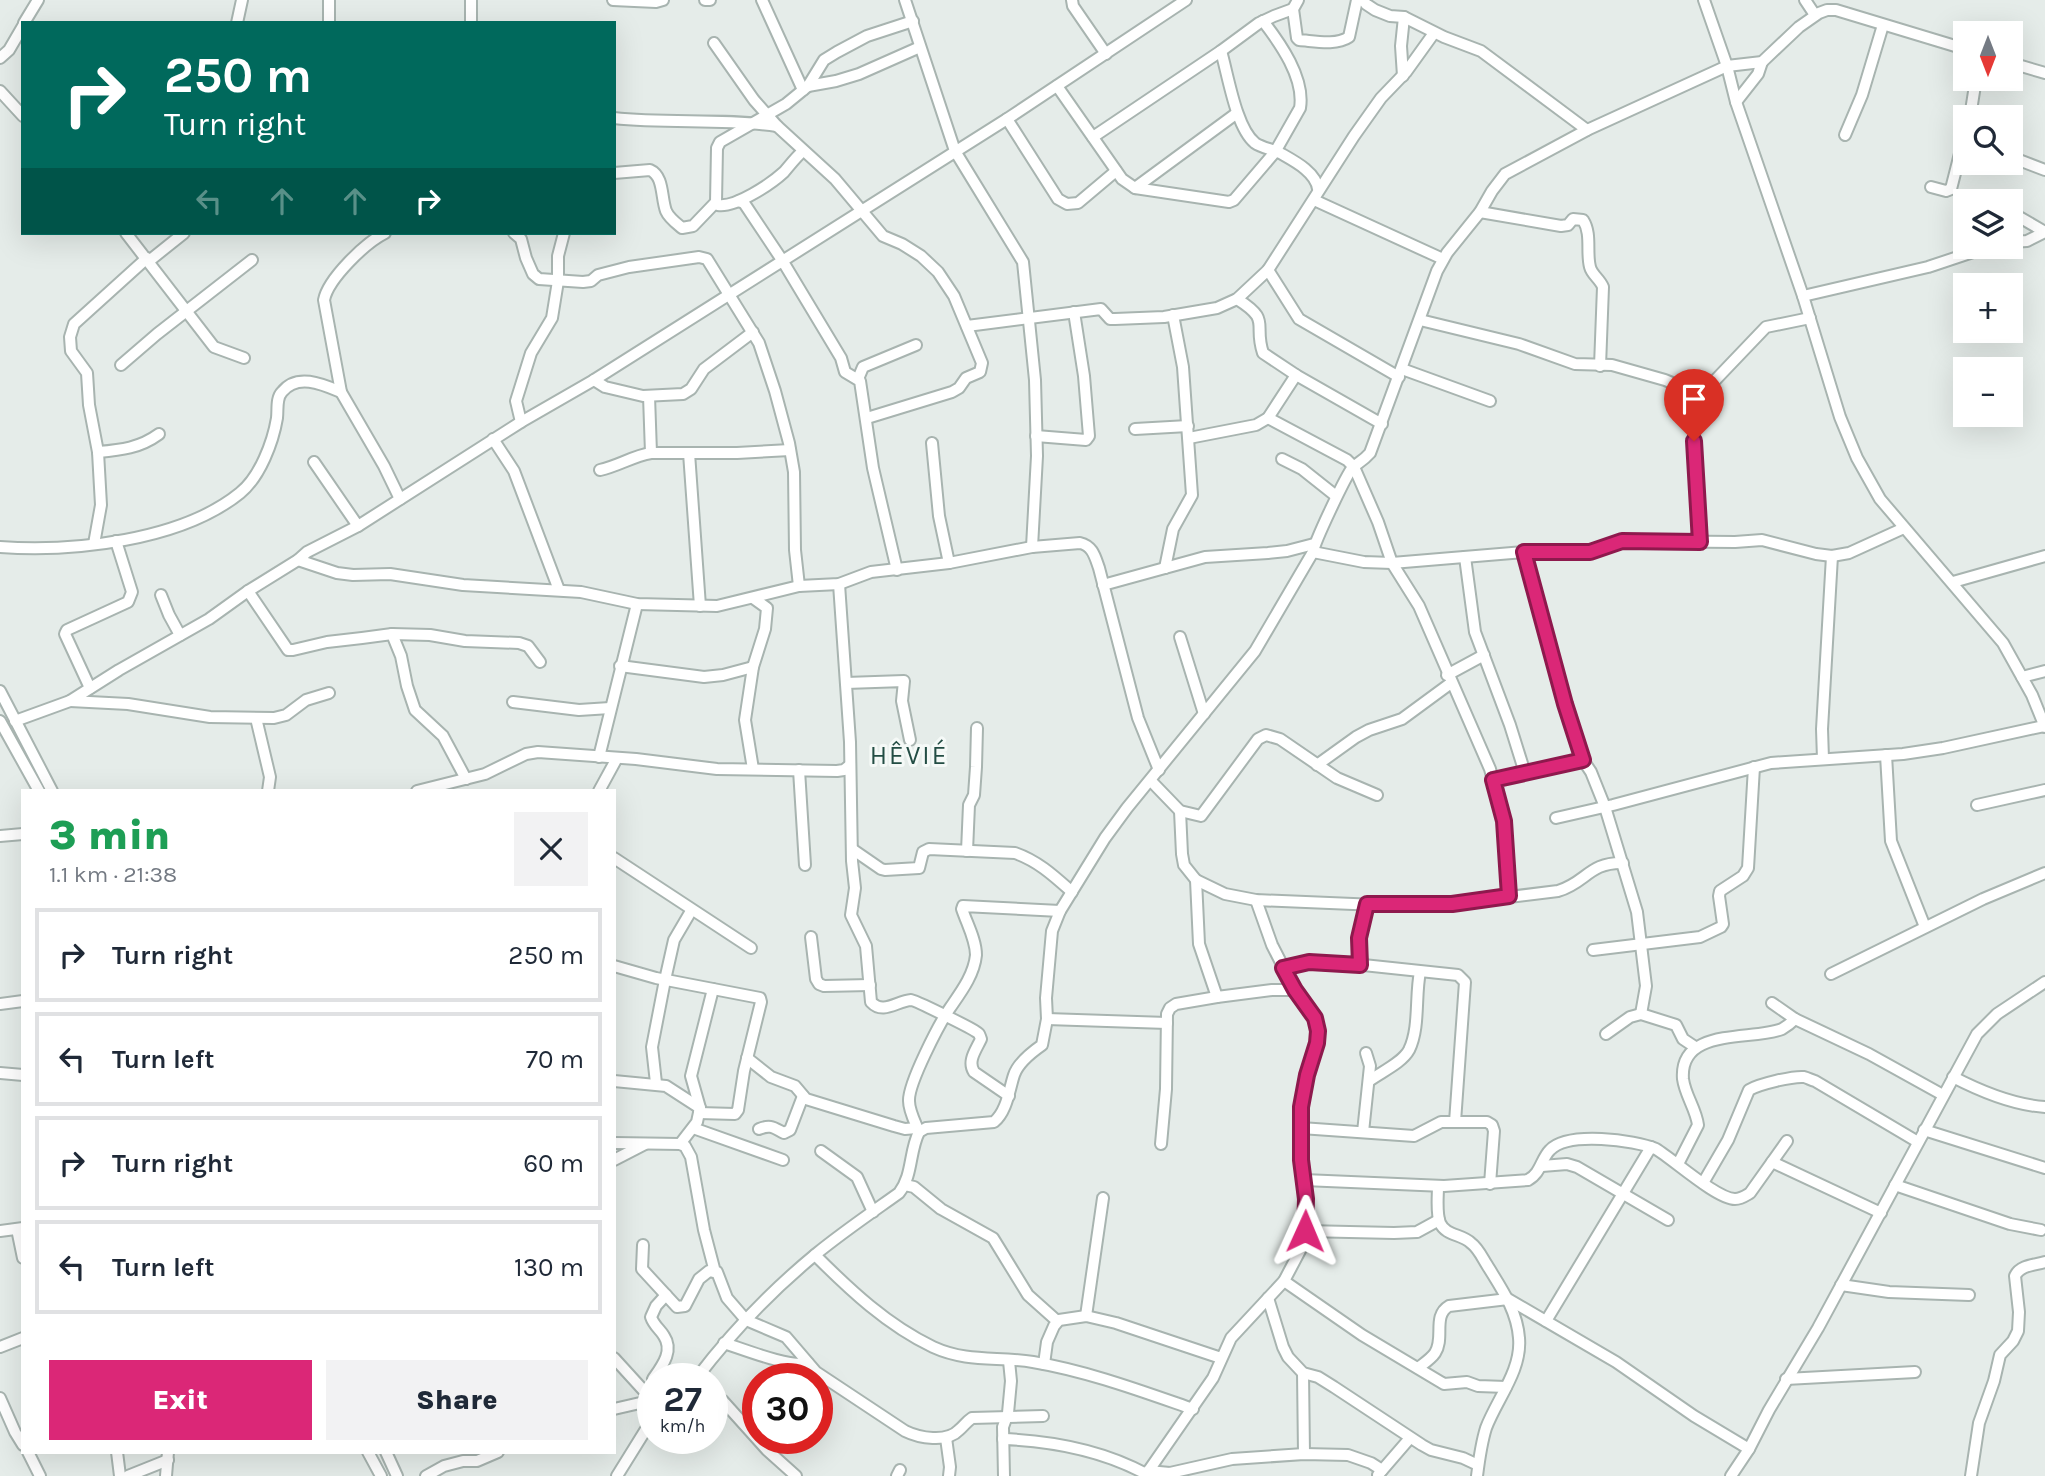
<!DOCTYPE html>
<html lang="en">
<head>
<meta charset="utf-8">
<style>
	:root { --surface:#fff; --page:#f2f2f3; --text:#1f2937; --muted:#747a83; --line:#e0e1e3; --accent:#db2777 }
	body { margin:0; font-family:Karla,sans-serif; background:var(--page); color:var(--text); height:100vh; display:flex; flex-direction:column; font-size:26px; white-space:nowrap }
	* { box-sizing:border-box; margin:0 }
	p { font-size:23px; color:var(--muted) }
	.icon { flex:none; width:38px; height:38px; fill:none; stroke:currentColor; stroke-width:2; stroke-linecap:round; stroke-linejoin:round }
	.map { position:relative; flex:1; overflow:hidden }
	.drawer { position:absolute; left:21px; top:789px; width:595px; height:665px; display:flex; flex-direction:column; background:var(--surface); border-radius:0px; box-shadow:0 7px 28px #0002 }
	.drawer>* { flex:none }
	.guide { position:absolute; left:21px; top:21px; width:595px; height:214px; border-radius:0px; box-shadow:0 7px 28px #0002; background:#00695c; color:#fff; overflow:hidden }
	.needle { width:46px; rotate:180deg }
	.controls { position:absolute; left:1953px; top:21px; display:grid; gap:14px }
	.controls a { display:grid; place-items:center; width:70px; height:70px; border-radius:0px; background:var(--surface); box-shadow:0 7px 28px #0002; font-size:35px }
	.speed { position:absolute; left:637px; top:1363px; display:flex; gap:14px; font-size:35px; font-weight:700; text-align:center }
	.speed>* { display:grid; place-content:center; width:91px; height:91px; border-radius:50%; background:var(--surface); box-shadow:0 7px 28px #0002; line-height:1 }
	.speed small { font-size:18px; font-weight:400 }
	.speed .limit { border:10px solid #d22; background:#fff; color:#111 }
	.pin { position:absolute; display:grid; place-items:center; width:60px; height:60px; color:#fff; margin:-72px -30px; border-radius:50% 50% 50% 0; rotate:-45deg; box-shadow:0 0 7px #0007 }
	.pin .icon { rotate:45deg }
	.me { position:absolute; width:77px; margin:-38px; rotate:1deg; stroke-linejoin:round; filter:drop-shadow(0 0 5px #0008) }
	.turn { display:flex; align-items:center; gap:24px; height:147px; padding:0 28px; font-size:32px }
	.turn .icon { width:91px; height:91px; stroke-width:2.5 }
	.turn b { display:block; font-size:49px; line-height:60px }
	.lanes { display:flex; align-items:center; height:66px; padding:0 28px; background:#0003; justify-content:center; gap:35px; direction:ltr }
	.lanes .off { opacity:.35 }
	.round { display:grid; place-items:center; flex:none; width:74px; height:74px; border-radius:0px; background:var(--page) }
	.overview { display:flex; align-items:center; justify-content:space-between; height:119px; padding:0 28px }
	h1 { font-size:42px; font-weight:800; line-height:52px; color:#1e9e55 }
	.primary-button { display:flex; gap:14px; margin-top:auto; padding:14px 28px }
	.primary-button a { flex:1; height:80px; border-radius:0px; background:var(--accent); color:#fff; font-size:28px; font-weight:800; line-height:80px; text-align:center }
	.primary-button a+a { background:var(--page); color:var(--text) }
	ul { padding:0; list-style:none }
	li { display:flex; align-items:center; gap:21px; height:94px; margin:0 14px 10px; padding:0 14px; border:4px solid var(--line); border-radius:0px }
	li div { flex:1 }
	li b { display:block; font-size:26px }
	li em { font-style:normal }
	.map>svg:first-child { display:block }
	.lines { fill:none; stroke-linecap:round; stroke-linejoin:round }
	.minor-casing { stroke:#a8b4b0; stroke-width:14 }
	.minor { stroke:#fff; stroke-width:10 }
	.route-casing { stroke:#8e194d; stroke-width:18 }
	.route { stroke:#db2777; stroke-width:12 }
	.labels { text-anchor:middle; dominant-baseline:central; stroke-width:6; stroke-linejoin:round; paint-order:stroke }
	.quarter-label { font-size:26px; letter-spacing:2px; fill:#234d44; stroke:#f5f9f7 }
</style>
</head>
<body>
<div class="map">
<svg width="2045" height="1476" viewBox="0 0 2045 1476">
	<rect width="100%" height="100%" fill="#e5ece9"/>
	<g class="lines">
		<defs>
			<g id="minor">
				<path d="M471,0V23"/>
				<path d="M613,0L656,2L663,0"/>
				<path d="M705,0H710"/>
				<path d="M762,0L803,90"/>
				<path d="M905,0L955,151L1023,262L1035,380L1037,456L1032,547"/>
				<path d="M1072,0L1073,6L1106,54"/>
				<path d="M1298,0L1293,9L1297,38L1299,40C1314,41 1336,46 1349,37L1357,0"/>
				<path d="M1363,0L1366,4L1375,10L1390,16L1404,17L1444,37L1481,51L1587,130"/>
				<path d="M1704,0L1727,66L1736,102L1803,296L1840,417L1857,458L1880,499L2003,643L2032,695L2045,727"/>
				<path d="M1805,0L1815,15"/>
				<path d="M24,23L38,0"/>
				<path d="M237,23L242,0"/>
				<path d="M329,23V0"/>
				<path d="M714,43L754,100L777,126L835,179L883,236L902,244L921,256L938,272L954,296L982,363L980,372L966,378L959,388L952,392L867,418"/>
				<path d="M1221,51C1228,75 1236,128 1255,143C1262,148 1272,149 1280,153C1294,161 1316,172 1318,189"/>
				<path d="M0,58L9,50L23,26"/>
				<path d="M2011,63L2045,73"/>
				<path d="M1403,76L1401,46L1404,17"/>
				<path d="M808,86L836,81L859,74L920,47"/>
				<path d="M1057,86L1122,179L1135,188L1237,113"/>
				<path d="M0,91L23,116"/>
				<path d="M1736,102L1758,74L1762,62"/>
				<path d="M1970,117L1976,79"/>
				<path d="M614,118C668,124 724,118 777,126"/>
				<path d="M1007,119L1058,199L1067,204L1078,203L1116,171"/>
				<path d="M1845,135L1862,95L1883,25"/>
				<path d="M1093,137L1221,51L1259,23L1274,16L1293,9"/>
				<path d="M2011,157L2045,170"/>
				<path d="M614,173L650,170C664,176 661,198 666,211C669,218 676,223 682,228L693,226L716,202L717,148L720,142L786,104L808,86L824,60L837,52L867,36L913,21"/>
				<path d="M1931,187L1946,191L1951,189L1965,134"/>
				<path d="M1135,188L1229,202L1234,200L1275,152L1300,108C1305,78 1280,43 1263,21"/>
				<path d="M1314,200L1443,259"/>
				<path d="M739,201L744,203L782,260L841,358L845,372L860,381L873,468L897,570"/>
				<path d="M716,202L718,205C735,208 771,184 784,172C790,165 796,157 803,151"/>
				<path d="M1480,212L1561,226L1568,225L1573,219L1583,220C1592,234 1586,252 1590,267C1592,275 1600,279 1603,287L1600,366"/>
				<path d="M2011,215L2021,218L2045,232"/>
				<path d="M126,233L214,347L244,358"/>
				<path d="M385,233C365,243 328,279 324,300L341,392L384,466L400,499"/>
				<path d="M514,233L521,239L526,258L533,274L539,279L583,282L591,281L598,275L629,267L699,257L707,259L759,343L775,391L789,443L794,472L795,550L799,586"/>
				<path d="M2011,242L2027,241L2045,232"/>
				<path d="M149,261L184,233"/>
				<path d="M1268,270L1299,319L1399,377"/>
				<path d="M1803,296L1928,267L1988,247"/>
				<path d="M1237,299C1272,321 1253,323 1263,353L1296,375L1382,424"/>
				<path d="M1420,320L1519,344L1575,364L1612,365L1665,380L1701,395"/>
				<path d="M967,326L1101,309L1110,319H1115L1164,317L1217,308L1237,299L1268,270L1354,136L1381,98L1406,72L1434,33"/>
				<path d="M121,365L157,334L252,260"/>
				<path d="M1402,369L1490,401"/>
				<path d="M858,379L863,367L916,345"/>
				<path d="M594,380L605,387L643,396L683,394L691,389L704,369L753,332"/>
				<path d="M649,396L651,453"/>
				<path d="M1268,418L1347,460L1354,467L1378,522L1392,563L1419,606L1490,769L1504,821L1509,896"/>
				<path d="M521,422L516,401L531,353L552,318L558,281V256L564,233"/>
				<path d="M1135,429L1188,426"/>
				<path d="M1036,436L1086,440L1089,436L1084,376L1074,312"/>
				<path d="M1189,438L1256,425L1268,418L1296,375"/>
				<path d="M493,439L514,471L559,590"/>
				<path d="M932,443L939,516L949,563"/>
				<path d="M98,452C121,450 140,448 159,434"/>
				<path d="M689,453L700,606"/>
				<path d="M1282,459L1302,469L1336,496"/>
				<path d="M314,462L358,526"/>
				<path d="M600,470C618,466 633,456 651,453H737L790,450"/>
				<path d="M1700,542L1693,416L1695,405L1701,395L1766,327L1810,318"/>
				<path d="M94,544L101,505L98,452L89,405L87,373L71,351L70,337L74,324L147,258"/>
				<path d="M0,547C73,552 181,541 240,493C260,477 273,442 277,418C278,409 276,398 282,392C297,373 322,384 341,392"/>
				<path d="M1313,552L1364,562L1392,563L1524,552H1590L1622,541L1735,542L1762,540L1816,554L1832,556L1849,553L1904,528"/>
				<path d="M1524,552L1565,704L1583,760L1591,772L1605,807L1637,912L1646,986L1641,1014"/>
				<path d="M1465,557L1475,632L1510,725L1525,773"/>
				<path d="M298,560L337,573L353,575L390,574L463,585L581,592L637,604L717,606L799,586L839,584L871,572L949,563L1032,547L1080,543C1093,546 1095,557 1099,568L1138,718L1159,770"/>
				<path d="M1165,568L1173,529L1192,495L1183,367L1173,315"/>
				<path d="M1953,582L2045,556"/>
				<path d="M839,584L850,742L852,861L855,888L851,915L866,946L871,1002C883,1015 897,1001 911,1000C915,1000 969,1027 975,1031C980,1034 979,1034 981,1039C976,1050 967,1061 974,1072L1009,1096"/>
				<path d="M1103,585L1205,557L1268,553L1287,551L1314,544"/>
				<path d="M248,591L288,650H293L327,642L362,638L392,634L430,635L465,641L519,643L528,646L540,662"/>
				<path d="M161,595L169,615L180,635"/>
				<path d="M753,598L767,608L765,629L753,667L745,720L753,769"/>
				<path d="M392,634L401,656L407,686L415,710L443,736L466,779"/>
				<path d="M1180,637L1204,714"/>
				<path d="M620,666L704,677L723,675L753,667"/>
				<path d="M1447,675L1484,655"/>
				<path d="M2022,677L2045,671"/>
				<path d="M846,683L904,681L902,701L910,740"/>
				<path d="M90,688L65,634L67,630L128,602L132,592L116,541"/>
				<path d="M0,691L52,791"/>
				<path d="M70,701L128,704L210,717L274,718L286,715L306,700L329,693"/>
				<path d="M513,702L579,710L610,708"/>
				<path d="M256,718L270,777L268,791"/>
				<path d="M0,721L39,791"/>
				<path d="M15,721L70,701L119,670L209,619L248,591L298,560L307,552L358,526L521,422L594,380L1007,119L1186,0"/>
				<path d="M1886,755L1891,841L1925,927"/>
				<path d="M599,757L637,604"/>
				<path d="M1823,759L1822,729L1832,556"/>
				<path d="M1317,765L1356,737L1369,730L1402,719L1451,683"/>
				<path d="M799,770L805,865"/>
				<path d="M1493,780L1583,760"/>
				<path d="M1151,781L1180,811L1201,816L1258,739L1266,735L1280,739L1337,778L1377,795"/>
				<path d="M417,791L485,774L526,754L538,752L636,759L717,769L837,771L844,770L849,766"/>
				<path d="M599,791L617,758"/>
				<path d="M1977,805L2045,790"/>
				<path d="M1180,811L1182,854L1184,865L1196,880L1225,894L1256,900L1377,905L1452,904L1558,891C1586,883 1589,862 1623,863"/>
				<path d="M1556,818L1613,805L1771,763L1903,754L1943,748L2044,726"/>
				<path d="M0,836L23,834"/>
				<path d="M852,849L881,869L885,870L919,868L923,852L929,849L1015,853C1038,861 1054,876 1072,892"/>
				<path d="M967,851L969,805L974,795L976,767L977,728"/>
				<path d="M614,858L751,948"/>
				<path d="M1196,880L1199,944L1217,997"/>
				<path d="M811,937L816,979L819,984L824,986L870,985"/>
				<path d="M1593,950L1700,937L1721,927L1723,924L1719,896L1720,891L1743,876L1748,868L1754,767"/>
				<path d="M1360,965L1358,938L1367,904"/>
				<path d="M614,966L656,978L760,998L761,1002L744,1071L738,1110L735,1114L699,1113"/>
				<path d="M1283,968L1309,962H1335L1458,975L1465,982L1455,1122"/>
				<path d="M1831,974L1983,899L2045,873"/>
				<path d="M1772,1003L1795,1019L1869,1054L1943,1095"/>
				<path d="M0,1004L23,1001"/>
				<path d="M1047,1019L1167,1023"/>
				<path d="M1606,1034L1630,1017L1641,1014L1676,1025L1683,1039L1695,1047"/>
				<path d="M747,1058L771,1077L795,1086L806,1099L894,1126L905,1129L917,1128"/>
				<path d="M0,1073L23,1075"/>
				<path d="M1953,1077C1982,1092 2013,1105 2045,1107"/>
				<path d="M614,1081L666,1086L700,1108"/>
				<path d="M1369,1081C1381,1072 1402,1063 1409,1050C1420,1028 1415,995 1420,972"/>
				<path d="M656,1083L652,1047L665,980L674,940L691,911"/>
				<path d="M693,1128L783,1160"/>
				<path d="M1301,1128L1414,1136L1441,1122H1487L1492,1125L1494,1131L1490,1184"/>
				<path d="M759,1129C771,1124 774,1128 784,1133L790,1130L803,1096"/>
				<path d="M1924,1130L2045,1168"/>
				<path d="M919,1132C915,1122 909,1111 909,1101C908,1084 939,1024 950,1008C961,992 974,975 976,955C976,940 967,924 962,909L963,906L1060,911"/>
				<path d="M1363,1132L1370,1066L1366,1053"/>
				<path d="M614,1143L680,1144L685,1146L691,1157L704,1230L715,1272H717L727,1298L746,1320L786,1337L816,1372L905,1431C919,1438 947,1443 959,1430C964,1426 966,1422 972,1418L1043,1416"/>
				<path d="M680,1144L697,1122L700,1108L691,1076L713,989"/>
				<path d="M1161,1144L1166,1089L1167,1014L1170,1008L1176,1004L1217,997L1272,990H1295"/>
				<path d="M821,1151L857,1177L873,1212"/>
				<path d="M614,1160L645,1144"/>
				<path d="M1772,1162L1881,1213"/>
				<path d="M1678,1164L1698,1125C1696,1109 1685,1095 1683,1079C1679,1027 1751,1041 1782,1029C1787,1026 1791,1023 1795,1019"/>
				<path d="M1542,1166L1567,1164L1577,1167L1668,1220"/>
				<path d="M1304,1180L1444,1186L1528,1180C1541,1173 1541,1159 1550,1150C1568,1131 1634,1140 1656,1149C1674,1160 1717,1199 1735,1199C1741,1199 1745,1196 1750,1193L1787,1141"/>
				<path d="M1703,1183L1728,1140L1749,1090C1759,1084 1793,1076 1804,1077C1808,1078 1811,1080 1815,1081L1918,1142"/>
				<path d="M905,1185L914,1187L941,1209L993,1238L1028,1295L1056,1320H1059"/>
				<path d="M1895,1185L2010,1224L2041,1230"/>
				<path d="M1438,1186C1438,1197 1436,1213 1440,1223C1446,1236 1462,1234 1471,1243C1478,1248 1482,1257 1487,1265C1501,1288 1517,1310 1519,1338C1522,1370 1497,1399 1486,1428C1481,1444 1479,1460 1477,1476"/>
				<path d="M17,1229L23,1258"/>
				<path d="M0,1231L23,1228"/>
				<path d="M1305,1231L1394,1233L1417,1232L1439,1220"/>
				<path d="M643,1245L642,1269L677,1307L685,1306L699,1279L709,1271L715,1272"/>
				<path d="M815,1255C850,1290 887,1325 933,1347C968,1363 998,1356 1033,1362C1087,1371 1141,1391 1193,1409"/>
				<path d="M1284,1281L1362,1335L1444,1384L1467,1382L1478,1386L1506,1387"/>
				<path d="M1841,1285L1889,1292L1969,1295"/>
				<path d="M1268,1298L1283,1347L1288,1357L1303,1373L1318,1377L1334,1387L1422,1445L1431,1450L1463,1458L1478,1465"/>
				<path d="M1086,1316L1103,1198"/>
				<path d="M1546,1321L1651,1147"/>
				<path d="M724,1343C743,1349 790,1368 808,1363"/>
				<path d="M0,1347L23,1338"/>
				<path d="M614,1358L645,1392"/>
				<path d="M1044,1364L1047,1342L1054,1326L1059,1320L1086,1316L1116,1323L1221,1358"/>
				<path d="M1418,1368C1423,1364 1431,1359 1435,1353C1445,1338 1432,1316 1449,1306L1508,1299L1616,1362L1694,1416L1749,1449"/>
				<path d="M1303,1373L1304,1454"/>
				<path d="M653,1379C662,1366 674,1351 664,1336C660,1329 654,1326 651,1317L656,1306L666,1295"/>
				<path d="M696,1379C731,1333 771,1291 816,1254C843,1232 871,1213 899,1193C913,1175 909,1152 919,1132L926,1128L994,1122C1007,1111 1009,1090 1014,1075C1018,1063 1032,1052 1042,1045L1047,1019L1046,998L1052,931L1060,911L1105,838L1127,808L1255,651L1313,552C1314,543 1346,475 1353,467C1359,462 1363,461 1370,453L1437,271L1447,253L1480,212L1492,191L1505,174L1587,130L1727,66L1762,62L1799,27L1819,13L1827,10H1836L1965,49"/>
				<path d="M1786,1379L1915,1372"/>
				<path d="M712,1394L723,1401L767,1450L796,1476"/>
				<path d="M0,1398L15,1432L23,1445"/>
				<path d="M614,1409L640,1403L646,1407L651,1420"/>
				<path d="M946,1438L950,1467L949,1476"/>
				<path d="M1003,1439C1052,1441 1102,1450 1146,1474"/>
				<path d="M28,1452L40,1476"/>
				<path d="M117,1452L120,1476"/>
				<path d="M368,1452L381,1476"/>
				<path d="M386,1452L397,1476"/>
				<path d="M1148,1471L1170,1473L1232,1459L1304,1454L1348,1455L1371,1463L1382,1470"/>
				<path d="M1378,1475L1410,1438"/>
				<path d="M128,1476L168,1460"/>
				<path d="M166,1476L168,1452"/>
				<path d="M426,1476L444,1466L463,1461H477L498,1452"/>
				<path d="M617,1476L653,1418"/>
				<path d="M897,1476L900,1470"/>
				<path d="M1004,1476L1003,1427L1008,1413L1011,1381L1009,1361"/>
				<path d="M1145,1476L1213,1378L1231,1338L1284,1281L1303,1245L1306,1221V1199L1301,1160V1107L1307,1075L1317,1043L1318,1031L1315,1019L1295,990L1272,945L1256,900"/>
				<path d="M1731,1476L1749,1449L1769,1410L1818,1328L1977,1034L1997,1014L2045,982"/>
				<path d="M1971,1476L1979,1423L1994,1381L2000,1355L2013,1341L2018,1331L2019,1312L2015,1276C2020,1265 2035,1265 2045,1262"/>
			</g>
		</defs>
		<use href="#minor" class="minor-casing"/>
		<use href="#minor" class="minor"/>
	</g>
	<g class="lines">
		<defs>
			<path id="route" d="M1305,1231L1306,1199L1301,1160V1107L1307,1075L1317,1043L1318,1031L1315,1018L1295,990L1283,968L1309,962L1360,965L1359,938L1367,904H1452L1509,896L1504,821L1493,780L1583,760L1565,704L1524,552H1590L1622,541L1700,542L1694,441"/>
		</defs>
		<use href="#route" class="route-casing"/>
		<use href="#route" class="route"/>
	</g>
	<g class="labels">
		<g class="quarter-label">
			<text x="909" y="755">HÊVIÉ</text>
		</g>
	</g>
</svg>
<div class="controls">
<a><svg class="needle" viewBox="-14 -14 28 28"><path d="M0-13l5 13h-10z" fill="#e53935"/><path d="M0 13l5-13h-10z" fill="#747a83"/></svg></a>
<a><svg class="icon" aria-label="search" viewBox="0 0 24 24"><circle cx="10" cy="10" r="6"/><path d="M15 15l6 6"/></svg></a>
<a><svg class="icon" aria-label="layers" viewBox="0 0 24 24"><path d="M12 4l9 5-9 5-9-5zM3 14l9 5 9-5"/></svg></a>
<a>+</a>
<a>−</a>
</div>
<div class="speed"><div>27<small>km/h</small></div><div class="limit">30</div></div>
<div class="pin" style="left:1694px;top:441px;background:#d93025"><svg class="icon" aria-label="arrive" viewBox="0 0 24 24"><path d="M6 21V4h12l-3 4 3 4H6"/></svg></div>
<svg class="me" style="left:1305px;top:1231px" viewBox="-20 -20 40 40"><path d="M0-17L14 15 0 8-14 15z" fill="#db2777" stroke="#fff" stroke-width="4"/></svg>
<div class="guide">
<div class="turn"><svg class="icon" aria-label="right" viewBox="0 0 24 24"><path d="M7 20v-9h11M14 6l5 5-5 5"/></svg><div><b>250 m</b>Turn right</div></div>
<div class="lanes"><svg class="icon off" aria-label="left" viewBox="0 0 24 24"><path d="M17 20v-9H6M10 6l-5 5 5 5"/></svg><svg class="icon off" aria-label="ahead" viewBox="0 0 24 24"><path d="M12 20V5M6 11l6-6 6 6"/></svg><svg class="icon off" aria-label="ahead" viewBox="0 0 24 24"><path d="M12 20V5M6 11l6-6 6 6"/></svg><svg class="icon" aria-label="right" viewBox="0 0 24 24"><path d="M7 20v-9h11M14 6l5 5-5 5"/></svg></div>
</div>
<section class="drawer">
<div class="overview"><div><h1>3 min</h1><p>1.1 km · 21:38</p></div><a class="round"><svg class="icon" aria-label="close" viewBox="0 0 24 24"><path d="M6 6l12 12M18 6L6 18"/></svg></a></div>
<ul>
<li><svg class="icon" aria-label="right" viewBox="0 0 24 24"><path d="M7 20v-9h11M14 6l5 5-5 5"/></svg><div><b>Turn right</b></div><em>250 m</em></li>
<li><svg class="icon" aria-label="left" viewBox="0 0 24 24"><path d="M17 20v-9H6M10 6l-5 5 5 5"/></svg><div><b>Turn left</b></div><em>70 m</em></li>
<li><svg class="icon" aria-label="right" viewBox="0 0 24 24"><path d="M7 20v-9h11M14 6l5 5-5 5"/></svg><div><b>Turn right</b></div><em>60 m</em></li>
<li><svg class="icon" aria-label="left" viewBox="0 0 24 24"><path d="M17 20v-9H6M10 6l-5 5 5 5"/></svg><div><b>Turn left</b></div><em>130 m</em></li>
</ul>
<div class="primary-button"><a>Exit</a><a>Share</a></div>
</section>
</div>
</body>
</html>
